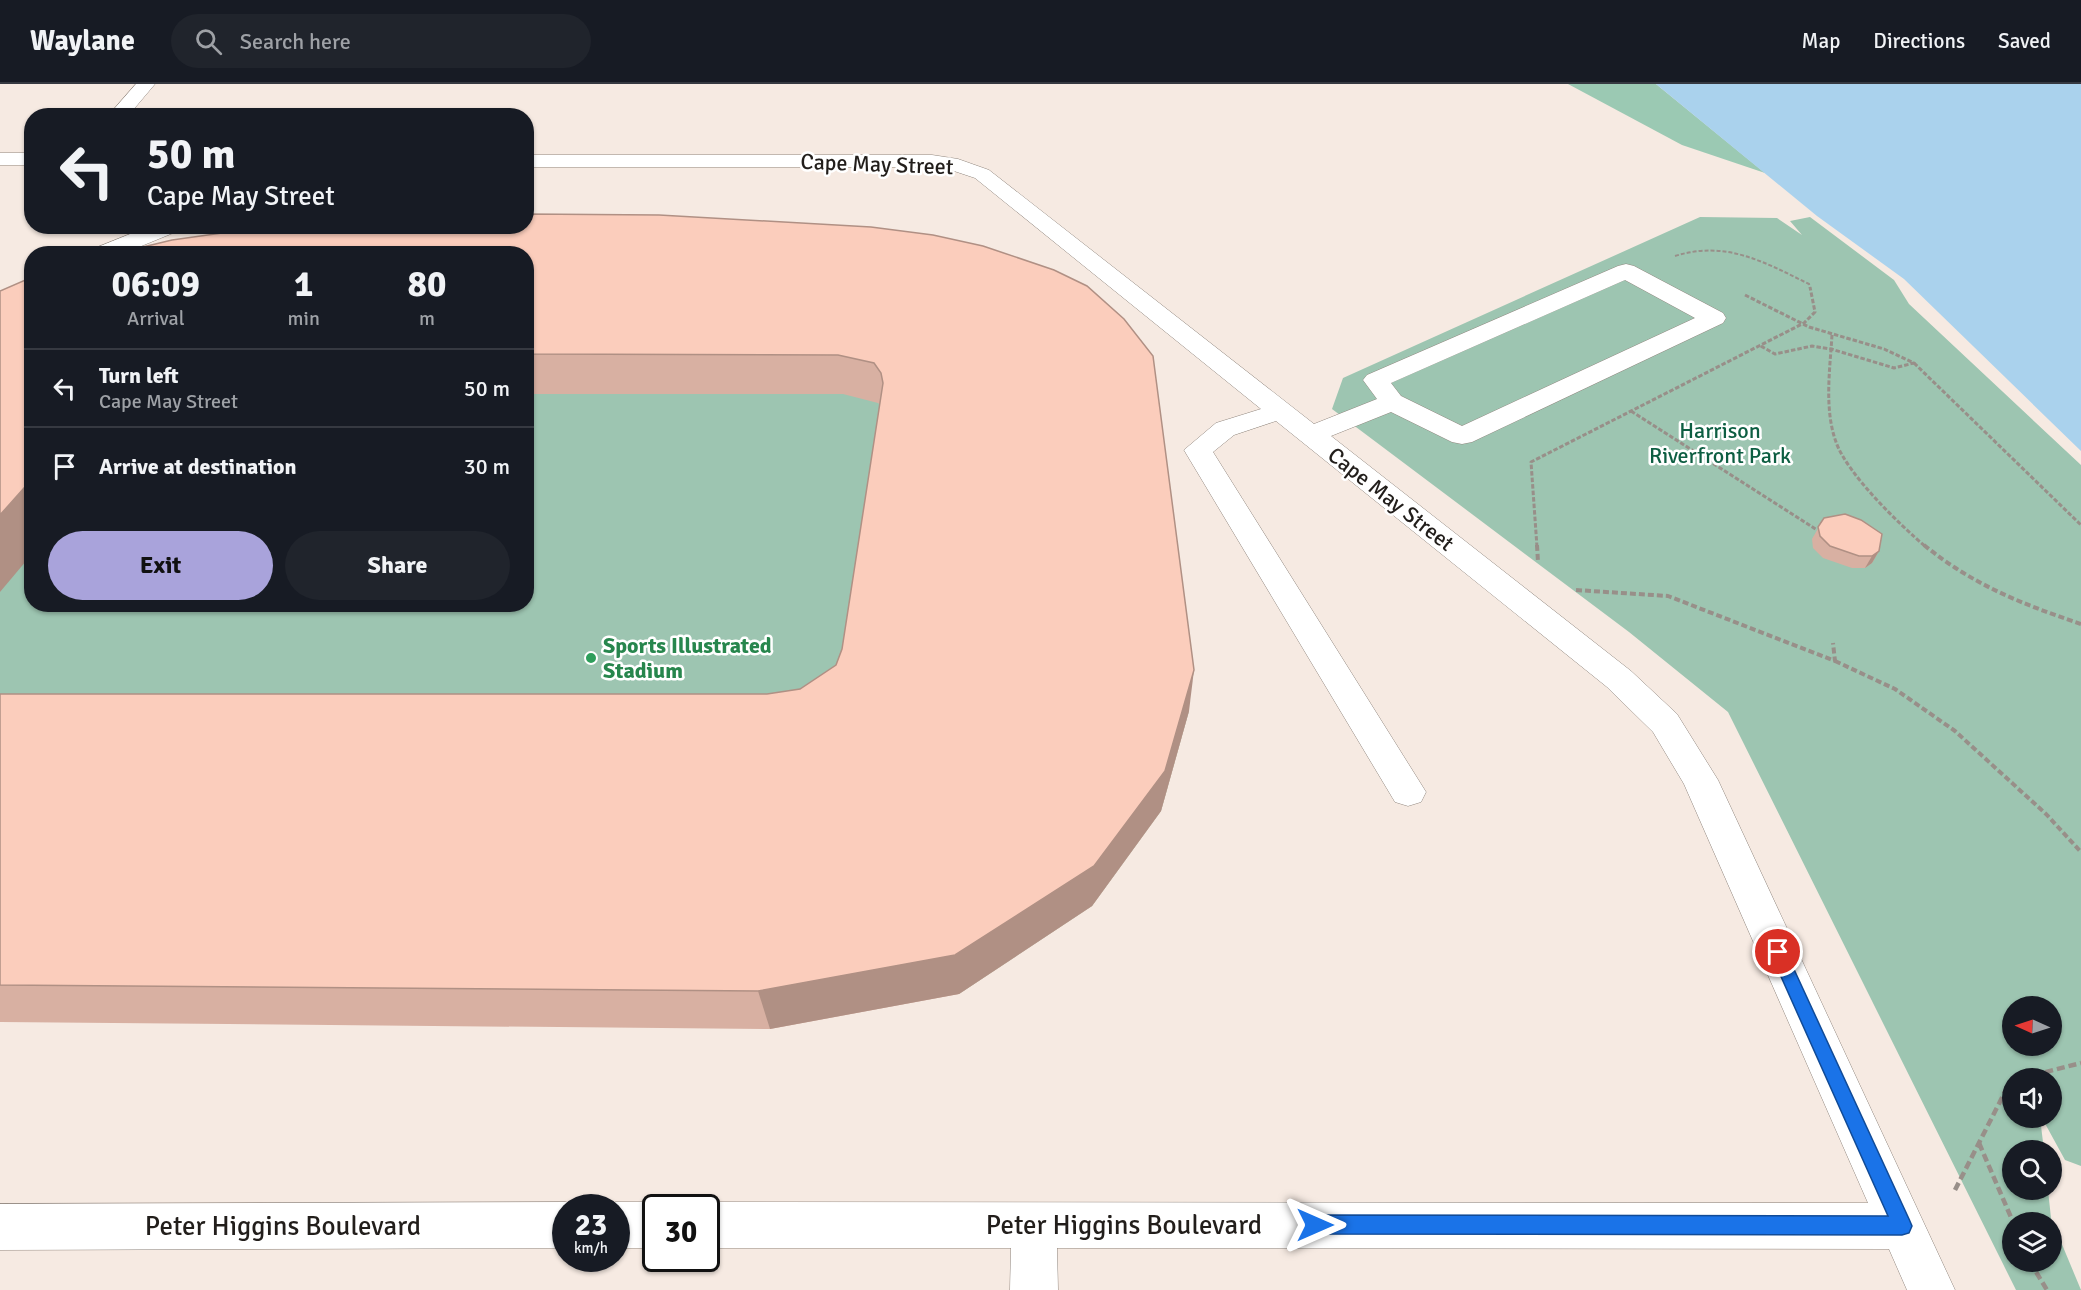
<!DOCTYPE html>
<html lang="en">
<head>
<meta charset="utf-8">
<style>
	:root { --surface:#171b24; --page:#20242c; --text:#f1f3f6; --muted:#9ea1a6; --line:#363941; --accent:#a9a3db }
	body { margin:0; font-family:Signika,sans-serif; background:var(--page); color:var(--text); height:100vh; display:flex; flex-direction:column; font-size:22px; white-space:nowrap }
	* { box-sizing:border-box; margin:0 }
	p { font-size:20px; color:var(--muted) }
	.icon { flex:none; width:33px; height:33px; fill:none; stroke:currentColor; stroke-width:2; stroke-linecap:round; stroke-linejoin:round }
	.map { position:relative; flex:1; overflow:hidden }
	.side { position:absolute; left:24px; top:162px; width:510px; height:366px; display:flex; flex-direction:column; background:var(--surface); border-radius:24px; box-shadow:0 2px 4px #0004 }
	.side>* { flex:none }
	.hud { position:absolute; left:24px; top:24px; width:510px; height:126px; border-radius:24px; box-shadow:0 2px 4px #0004; background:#171b24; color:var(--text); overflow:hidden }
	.needle { width:39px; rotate:273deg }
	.controls { position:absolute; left:2002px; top:912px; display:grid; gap:12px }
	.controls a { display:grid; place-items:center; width:60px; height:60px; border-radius:50%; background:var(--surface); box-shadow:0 2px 4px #0004; font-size:30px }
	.speed { position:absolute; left:552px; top:1110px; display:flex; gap:12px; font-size:30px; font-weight:700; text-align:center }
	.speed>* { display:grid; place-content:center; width:78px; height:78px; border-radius:50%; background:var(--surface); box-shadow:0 2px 4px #0004; line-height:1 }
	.speed small { font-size:15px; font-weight:400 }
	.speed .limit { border:3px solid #111; border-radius:9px; background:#fff; color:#111 }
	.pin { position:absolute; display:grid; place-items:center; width:51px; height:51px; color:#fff; margin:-26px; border:3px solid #fff; border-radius:50%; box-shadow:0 2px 6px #0007 }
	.me { position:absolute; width:66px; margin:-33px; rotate:90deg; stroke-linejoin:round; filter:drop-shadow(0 0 4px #0008) }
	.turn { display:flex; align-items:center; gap:21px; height:126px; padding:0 24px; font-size:27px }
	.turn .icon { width:78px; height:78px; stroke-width:2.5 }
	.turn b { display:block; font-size:42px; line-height:51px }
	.eta { display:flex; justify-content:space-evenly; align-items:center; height:102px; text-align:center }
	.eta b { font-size:36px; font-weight:700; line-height:42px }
	.cta { display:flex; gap:12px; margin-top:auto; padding:12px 24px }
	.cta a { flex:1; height:69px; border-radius:36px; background:var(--accent); color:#111; font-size:24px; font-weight:700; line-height:69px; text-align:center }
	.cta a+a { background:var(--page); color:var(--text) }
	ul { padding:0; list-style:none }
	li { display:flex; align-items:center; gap:18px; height:78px; padding:0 24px; border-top:2px solid var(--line) }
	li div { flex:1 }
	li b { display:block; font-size:22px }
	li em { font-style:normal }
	header { display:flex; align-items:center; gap:36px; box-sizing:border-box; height:84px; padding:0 30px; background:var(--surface); border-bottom:2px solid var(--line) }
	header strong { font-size:28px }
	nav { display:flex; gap:33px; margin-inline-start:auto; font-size:21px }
	.search { width:420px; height:54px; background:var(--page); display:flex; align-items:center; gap:15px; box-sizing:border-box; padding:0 21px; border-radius:33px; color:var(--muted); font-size:22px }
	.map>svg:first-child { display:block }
	.green { fill:#9dc5b1; fill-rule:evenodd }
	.forest { fill:#9bc9b3 }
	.water { fill:#aad2ed }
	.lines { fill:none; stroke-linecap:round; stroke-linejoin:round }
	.minor-casing { stroke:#91877f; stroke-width:1 }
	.path-far3 { stroke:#988f89; stroke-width:2; stroke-dasharray:4 2; stroke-linecap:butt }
	.path-far2 { stroke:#988f89; stroke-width:3; stroke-dasharray:4.5 2; stroke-linecap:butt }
	.path-far1 { stroke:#988f89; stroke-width:4; stroke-dasharray:6 3; stroke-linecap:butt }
	.path { stroke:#988f89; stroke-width:4.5; stroke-dasharray:8 4; stroke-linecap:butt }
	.minor { fill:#fff; fill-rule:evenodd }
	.wall { fill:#d8b0a2 }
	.shaded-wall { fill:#b09084 }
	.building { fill:#fbcdbc; stroke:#b09084; stroke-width:1.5 }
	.route { fill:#1a73e8; stroke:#114b97; stroke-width:1.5 }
	.leisure-dot { fill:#2e9e5b; stroke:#fff; stroke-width:2 }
	.labels { text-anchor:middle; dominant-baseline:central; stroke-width:5; stroke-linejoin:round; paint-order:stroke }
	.street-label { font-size:22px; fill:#221e1b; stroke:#fff }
	.park-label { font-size:22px; fill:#0d5e42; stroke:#fff }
	.leisure-label { font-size:22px; font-weight:bold; fill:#27864d; stroke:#fff; text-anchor:start }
	.near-street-label { font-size:27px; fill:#221e1b; stroke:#fff }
</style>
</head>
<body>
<header>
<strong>Waylane</strong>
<div class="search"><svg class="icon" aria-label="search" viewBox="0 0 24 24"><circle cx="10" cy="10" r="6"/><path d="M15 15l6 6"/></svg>Search here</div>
<nav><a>Map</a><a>Directions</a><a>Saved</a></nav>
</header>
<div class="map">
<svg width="2081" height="1206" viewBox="0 0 2081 1206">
	<rect width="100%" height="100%" fill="#f6eae2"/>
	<g class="green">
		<path d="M1700,133L1777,134L1802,151L1790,137L1810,133L1894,196L1909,220L2081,381V1082L2065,1076L2042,1034H2052V994H2013V1034H2040L2044,1066H2013V1106H2048L2051,1134L2081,1206H2016L1728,628L1629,548L1332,325L1343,294ZM2013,922H2052V962H2013ZM2013,1138H2052V1178H2013Z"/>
		<path d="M546,167L1150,312L1189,627L1161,727L1092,822L959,910L0,938V257L31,243L32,520H526V170Z"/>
	</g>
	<path class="forest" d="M1568,0H1656L1765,89L1682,61Z"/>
	<path class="water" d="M1656,0H2081V367L1904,195L1817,132Z"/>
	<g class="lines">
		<defs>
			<g id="minor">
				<path d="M136,0H155L128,32H108Z"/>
				<rect x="0" y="69" width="32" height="12"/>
				<path d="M526,71H932L958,75L989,86L1314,340L1377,315L1363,296L1367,291L1618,182L1626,180L1634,182L1723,229L1726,234L1723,239L1472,358L1462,360L1452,358L1391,328L1331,352L1631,587L1677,630L1718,696L1955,1206H1907L1889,1165L1057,1164L1058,1206H1010L1011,1164H706V1124H693L706,1118L1868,1119L1684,700L1653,648L1607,603L1276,337L1234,351L1213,368L1426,708L1421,718L1408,722L1395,718L1184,366L1216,339L1261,325L975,94L948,85L932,83H526ZM1625,196L1695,234L1462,342L1401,312L1391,299Z"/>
				<path d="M150,142H181L178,147L122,170H90L93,165Z"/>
				<path d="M566,1118L579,1124H566V1164L0,1166V1120Z"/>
				<path d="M616,1118H656L669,1124H656V1164H616V1124H603Z"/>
			</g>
		</defs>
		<use href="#minor" class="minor-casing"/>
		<path class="path-far3" d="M1675,172C1726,156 1764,178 1809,200L1810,204"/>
		<g class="path-far2">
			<path d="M1745,211L1809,243L1884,265L1914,279L1894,284L1831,265L1812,262L1775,270L1759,261"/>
			<path d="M1832,251C1830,285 1824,325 1836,358C1847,390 1900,441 1926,463"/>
			<path d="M1914,279L2081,441"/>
			<path d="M1631,327L1817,446"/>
			<path d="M1537,463L1531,378L1804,239L1815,228L1810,203"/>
		</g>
		<g class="path-far1">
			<path d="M1537,461L1538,478"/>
			<path d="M1924,461C1973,501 2022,520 2081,540"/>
			<path d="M1576,506L1668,512L1835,577L1833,559"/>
			<path d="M1835,577L1895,605L1955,647L2046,730L2081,768"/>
		</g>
		<g class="path">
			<path d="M2022,994L2081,979"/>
			<path d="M1979,1059L2013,1138"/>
			<path d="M1955,1106L2010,998L2013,997"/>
			<path d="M2030,1178L2047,1206"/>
		</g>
		<use href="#minor" class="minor"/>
	</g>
	<g class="wall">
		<path d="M871,143L1189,627L1161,727L1092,822L959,910L770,945L0,938V610H767L800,605L836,581L842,565L880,321L878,319L843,310H526V170Z"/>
		<path d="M1824,434L1879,467L1872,479L1865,484H1852L1823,474L1813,464L1812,455Z"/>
	</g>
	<g class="shaded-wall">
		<path d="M32,395V470L0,508V431Z"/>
		<path d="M1879,467L1872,479L1865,484L1872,472Z"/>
		<path d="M1194,586L1189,627L1161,727L1092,822L959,910L770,945L758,907Z"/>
	</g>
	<g class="building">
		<path d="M526,130L659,131L871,143L933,151L983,162L1054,186L1087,202L1124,235L1153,272L1194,586L1165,687L1094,782L955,871L758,907L0,901V610H767L800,605L836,581L842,565L883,299L881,289L874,279L838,271L526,270V170H114L172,156L258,144L284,142H526Z"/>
		<path d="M30,194H32V395L0,431V207Z"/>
		<path d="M1845,430L1861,436L1882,450L1879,467L1872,472H1859L1830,462L1820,452L1818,443L1824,434Z"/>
	</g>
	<path class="route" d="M1778,861L1784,863L1786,868L1909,1135L1912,1142L1909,1149L1902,1151L1315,1150L1308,1147L1305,1141L1308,1134L1315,1131L1888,1132L1770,868L1772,863Z"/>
	<circle class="leisure-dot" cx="591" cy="574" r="6"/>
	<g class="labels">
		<g class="street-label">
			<text transform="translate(877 80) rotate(2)">Cape May Street</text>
			<text transform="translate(1391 415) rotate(38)">Cape May Street</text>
		</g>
		<g class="park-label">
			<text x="1720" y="346">Harrison<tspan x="1720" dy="25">Riverfront Park</tspan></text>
		</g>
		<g class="leisure-label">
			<text x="603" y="561">Sports Illustrated<tspan x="603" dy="25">Stadium</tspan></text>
		</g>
		<g class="near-street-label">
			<text x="1124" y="1141">Peter Higgins Boulevard</text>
			<text x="283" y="1142">Peter Higgins Boulevard</text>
		</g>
	</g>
</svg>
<div class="controls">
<a><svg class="needle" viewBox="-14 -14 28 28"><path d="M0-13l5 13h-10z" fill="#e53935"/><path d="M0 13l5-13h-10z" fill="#9ea1a6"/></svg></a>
<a><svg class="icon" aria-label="sound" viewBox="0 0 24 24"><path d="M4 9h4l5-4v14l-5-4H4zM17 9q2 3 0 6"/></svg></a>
<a><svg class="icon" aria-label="search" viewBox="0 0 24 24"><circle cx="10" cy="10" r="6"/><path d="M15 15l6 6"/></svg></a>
<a><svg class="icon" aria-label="layers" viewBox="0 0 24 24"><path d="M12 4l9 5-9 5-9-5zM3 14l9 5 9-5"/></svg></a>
</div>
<div class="speed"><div>23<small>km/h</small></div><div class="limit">30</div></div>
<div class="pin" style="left:1778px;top:868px;background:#d93025"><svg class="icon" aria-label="arrive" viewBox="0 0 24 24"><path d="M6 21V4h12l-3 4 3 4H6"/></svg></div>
<svg class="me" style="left:1315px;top:1141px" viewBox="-20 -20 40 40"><path d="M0-17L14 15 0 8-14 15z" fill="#1a73e8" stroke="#fff" stroke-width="4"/></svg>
<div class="hud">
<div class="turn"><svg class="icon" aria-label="left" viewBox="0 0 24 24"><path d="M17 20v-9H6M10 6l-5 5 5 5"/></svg><div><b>50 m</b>Cape May Street</div></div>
</div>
<section class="side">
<div class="eta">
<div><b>06:09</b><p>Arrival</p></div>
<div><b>1</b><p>min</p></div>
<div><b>80</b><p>m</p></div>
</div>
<ul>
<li><svg class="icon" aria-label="left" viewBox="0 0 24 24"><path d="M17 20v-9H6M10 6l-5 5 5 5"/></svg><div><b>Turn left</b><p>Cape May Street</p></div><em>50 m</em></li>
<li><svg class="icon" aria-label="arrive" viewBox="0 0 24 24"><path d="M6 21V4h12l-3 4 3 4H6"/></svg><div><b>Arrive at destination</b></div><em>30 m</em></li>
</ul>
<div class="cta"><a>Exit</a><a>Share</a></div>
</section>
</div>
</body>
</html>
